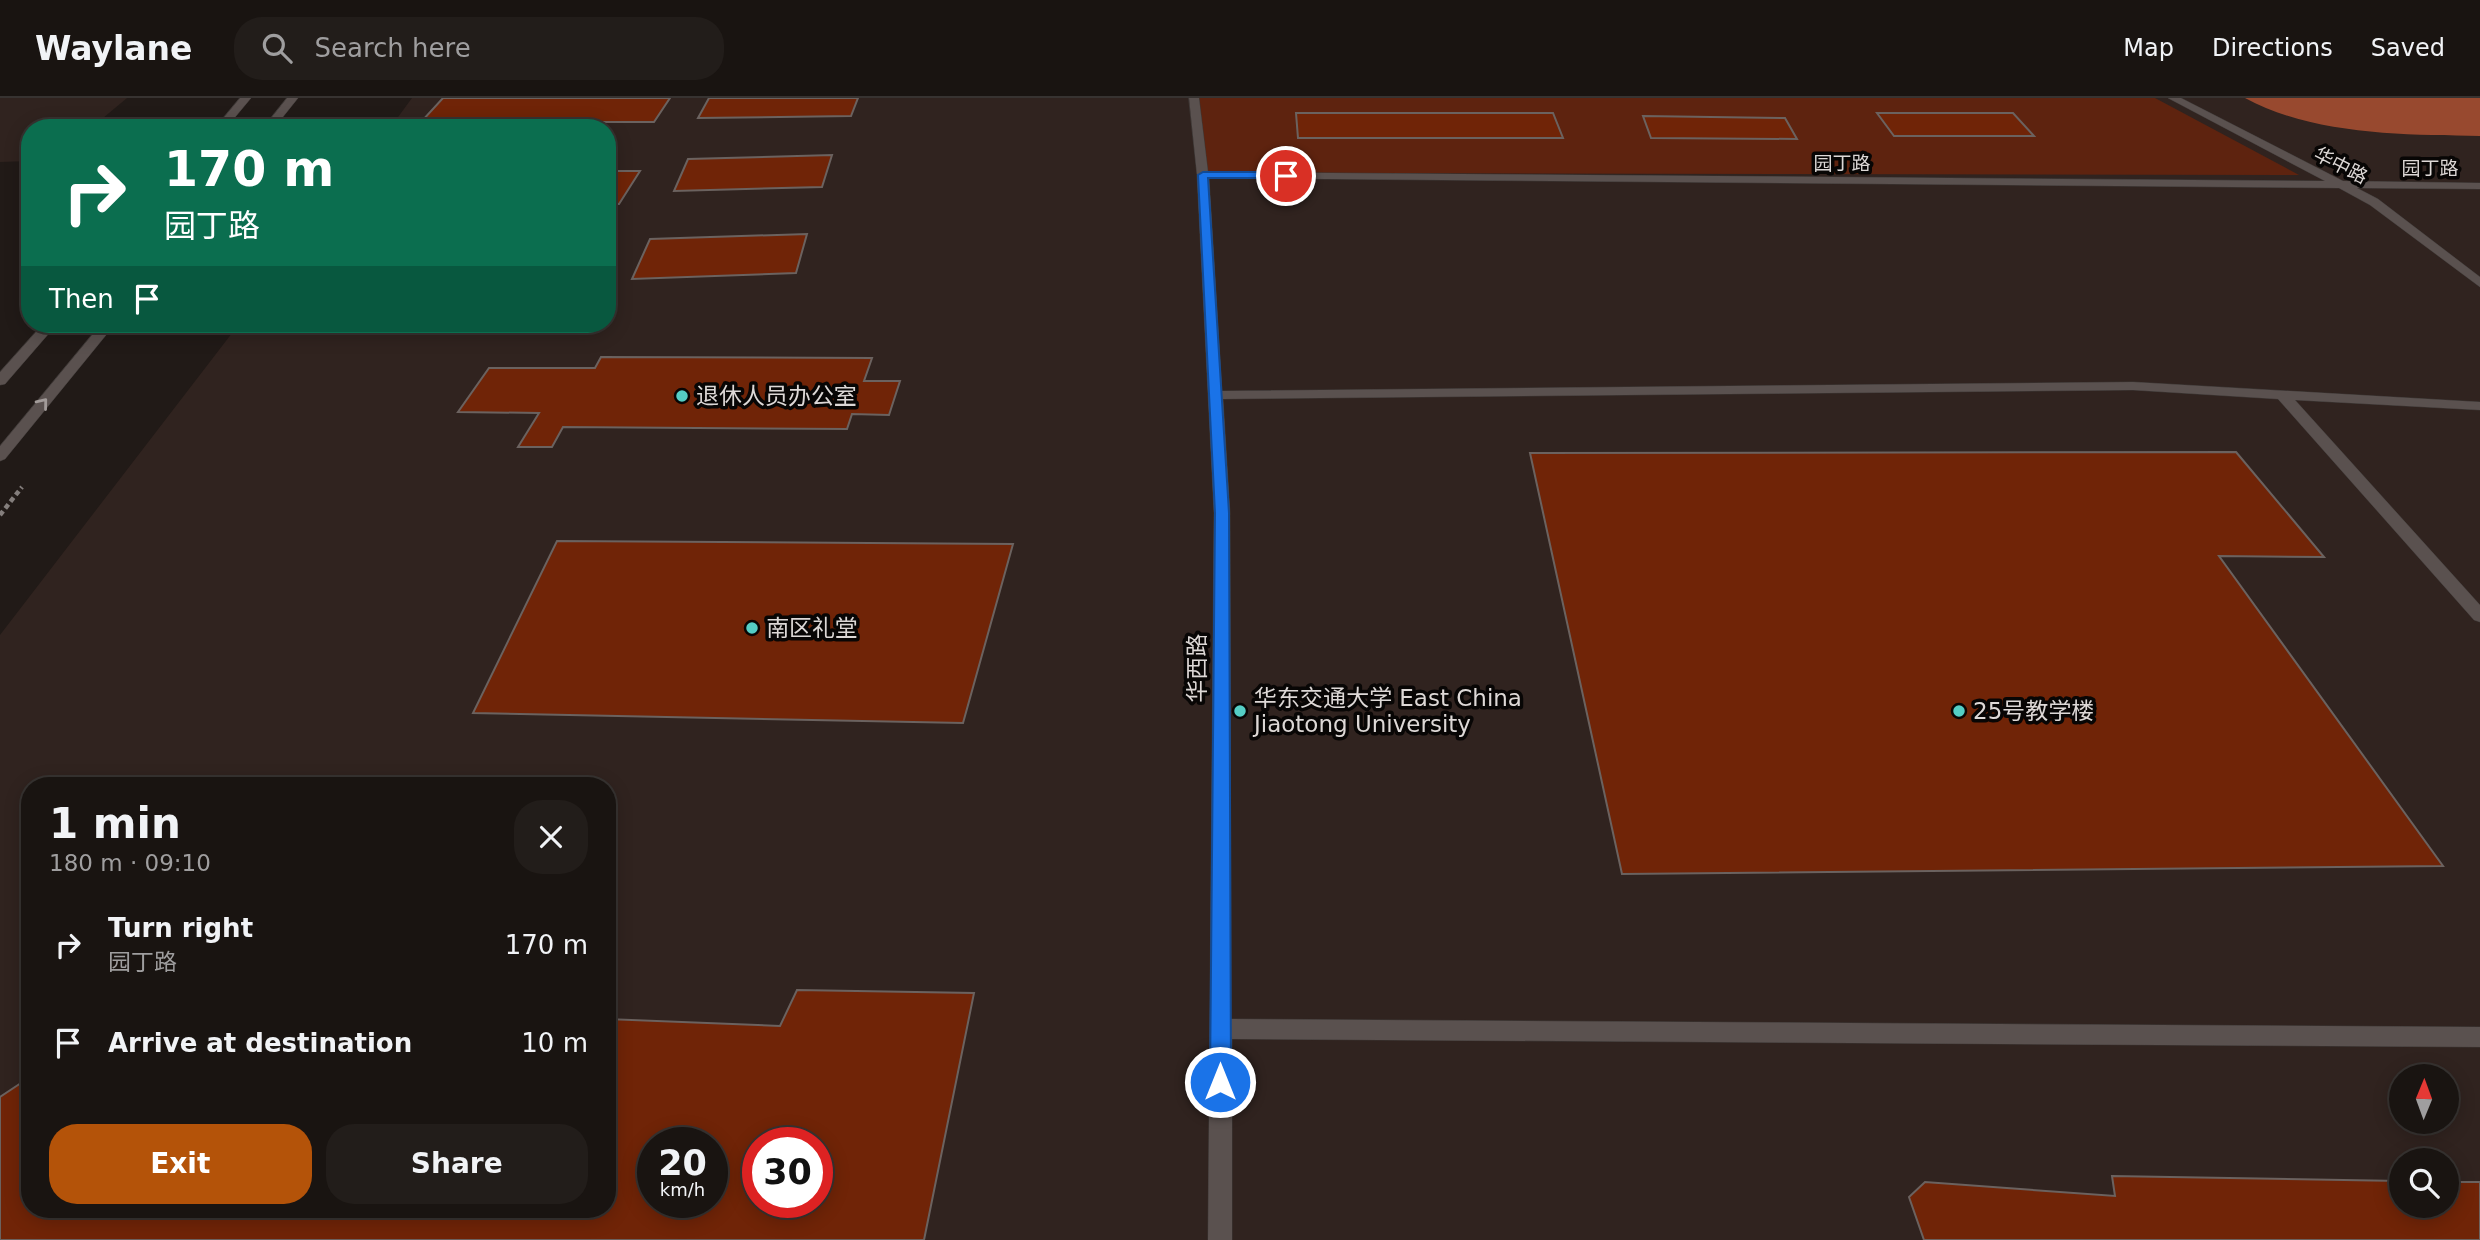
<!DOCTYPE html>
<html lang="en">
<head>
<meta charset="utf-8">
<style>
	:root { --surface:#191411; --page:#221d1a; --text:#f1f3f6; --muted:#9f9e9f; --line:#373331; --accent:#b45309 }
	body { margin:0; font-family:"DejaVu Sans","Noto Sans SC",sans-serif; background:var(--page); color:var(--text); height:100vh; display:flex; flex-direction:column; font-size:26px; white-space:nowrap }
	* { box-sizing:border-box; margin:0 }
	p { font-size:23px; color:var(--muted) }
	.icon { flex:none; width:38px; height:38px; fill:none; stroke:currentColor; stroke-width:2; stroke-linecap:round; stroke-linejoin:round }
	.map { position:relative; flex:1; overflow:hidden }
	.side { position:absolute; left:21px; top:679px; width:595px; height:441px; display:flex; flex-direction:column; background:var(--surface); border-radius:28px; box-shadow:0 4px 18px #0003,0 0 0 2px var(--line) }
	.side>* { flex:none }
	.top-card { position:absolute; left:21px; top:21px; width:595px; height:214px; border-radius:28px; box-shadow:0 4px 18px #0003,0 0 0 2px var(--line); background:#0b6e4f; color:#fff; overflow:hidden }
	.needle { width:46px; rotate:1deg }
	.controls { position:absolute; left:2389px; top:966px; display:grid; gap:14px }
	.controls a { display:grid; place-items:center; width:70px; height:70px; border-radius:50%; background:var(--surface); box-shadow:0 4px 18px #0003,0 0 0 2px var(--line); font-size:35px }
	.speed { position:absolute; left:637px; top:1029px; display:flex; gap:14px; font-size:35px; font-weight:700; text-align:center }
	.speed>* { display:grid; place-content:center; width:91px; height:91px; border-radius:50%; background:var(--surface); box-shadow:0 4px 18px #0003,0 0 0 2px var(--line); line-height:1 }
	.speed small { font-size:18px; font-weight:400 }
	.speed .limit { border:10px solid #d22; background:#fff; color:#111 }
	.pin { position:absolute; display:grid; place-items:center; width:60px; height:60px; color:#fff; margin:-30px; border:4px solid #fff; border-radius:50%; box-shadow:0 2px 7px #0007 }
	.me { position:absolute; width:77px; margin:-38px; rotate:0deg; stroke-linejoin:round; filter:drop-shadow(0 0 5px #0008) }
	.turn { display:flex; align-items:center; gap:24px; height:147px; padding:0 28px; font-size:32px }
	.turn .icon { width:91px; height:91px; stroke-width:2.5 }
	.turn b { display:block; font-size:49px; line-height:60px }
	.then { display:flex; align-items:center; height:66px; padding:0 28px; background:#0003; gap:14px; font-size:26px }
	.round { display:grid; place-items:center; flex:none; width:74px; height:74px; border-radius:28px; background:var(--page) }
	.head { display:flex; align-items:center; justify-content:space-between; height:119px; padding:0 28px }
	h1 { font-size:42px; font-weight:700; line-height:52px }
	.cta { display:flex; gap:14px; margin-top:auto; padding:14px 28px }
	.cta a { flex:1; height:80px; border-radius:28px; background:var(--accent); color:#fff; font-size:28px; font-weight:700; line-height:80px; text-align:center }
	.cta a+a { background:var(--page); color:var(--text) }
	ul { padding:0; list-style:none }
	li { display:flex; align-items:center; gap:21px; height:98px; padding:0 28px }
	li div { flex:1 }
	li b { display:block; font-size:26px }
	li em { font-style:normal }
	header { display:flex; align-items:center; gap:42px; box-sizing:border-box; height:98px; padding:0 35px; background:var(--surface); border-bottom:2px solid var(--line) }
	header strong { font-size:33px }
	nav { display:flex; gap:38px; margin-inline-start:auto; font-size:24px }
	.search { width:490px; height:63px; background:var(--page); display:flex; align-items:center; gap:18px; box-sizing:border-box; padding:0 24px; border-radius:28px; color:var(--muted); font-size:26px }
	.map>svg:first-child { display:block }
	.built { fill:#30231f; fill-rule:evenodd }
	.green { fill:#5e230f }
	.water { fill:#98492f }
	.building { fill:#702407; stroke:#6b625f; stroke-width:2; fill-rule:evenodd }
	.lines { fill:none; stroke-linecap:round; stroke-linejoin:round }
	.minor-casing { stroke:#3d3836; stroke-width:1 }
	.path { stroke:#847e7c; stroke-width:4.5; stroke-dasharray:5 3.5; stroke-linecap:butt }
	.minor { fill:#5a514f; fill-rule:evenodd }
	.oneway { stroke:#a29b99 }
	.route { fill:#1a73e8; stroke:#114b97; stroke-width:2 }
	.poi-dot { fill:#55cec5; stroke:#080605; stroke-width:2.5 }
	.labels { text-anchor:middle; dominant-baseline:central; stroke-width:7; stroke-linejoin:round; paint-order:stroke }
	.far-street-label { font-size:19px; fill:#ddd8d6; stroke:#080605 }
	.poi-label { font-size:23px; fill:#ddd8d6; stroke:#080605; text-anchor:start }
	.street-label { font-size:23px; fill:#ddd8d6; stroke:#080605 }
</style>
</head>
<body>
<header>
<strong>Waylane</strong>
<div class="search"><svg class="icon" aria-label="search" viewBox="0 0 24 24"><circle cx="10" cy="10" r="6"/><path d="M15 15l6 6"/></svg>Search here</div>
<nav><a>Map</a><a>Directions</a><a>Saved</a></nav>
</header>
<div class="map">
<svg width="2480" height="1142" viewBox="0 0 2480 1142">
	<rect width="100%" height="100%" fill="#211a17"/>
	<g class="built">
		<path d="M0,0H127L91,30H30V63L0,64Z"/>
		<path d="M412,0H2480V1142H0V537L239,226H607V30H390ZM30,688H607V1111H30ZM2401,978H2446V1024H2401ZM653,1045H712V1104H653ZM758,1045H817V1104H758ZM2401,1062H2446V1108H2401Z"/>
	</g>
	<path class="green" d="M1199,0H2155L2299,77L1207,75Z"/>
	<path class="water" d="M2245,0H2480V38C2404,37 2313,37 2245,0Z"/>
	<g class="building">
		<path d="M443,0H670L654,24H421Z"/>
		<path d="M709,0H858L851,18L698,20Z"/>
		<path d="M1296,15H1553L1563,40H1298Z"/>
		<path d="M1877,15H2013L2034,38H1894Z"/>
		<path d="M1643,18L1785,20L1797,41L1651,40Z"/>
		<path d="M832,57L822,89L674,93L688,61Z"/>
		<path d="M607,73H640L619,106H607Z"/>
		<path d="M807,136L796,175L632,181L650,141Z"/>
		<path d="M601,259L872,260L864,283H900L889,317L852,316L847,331L563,329L552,349H518L539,315L458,314L489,270H595Z"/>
		<path d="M2236,354L2324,459L2219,458L2443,768L1622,776L1530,355Z"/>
		<path d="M557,443L1013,446L963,625L473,615Z"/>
		<path d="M797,892L974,895L924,1142H0V999L30,979V1111H607V921L780,928ZM653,1045H712V1104H653ZM758,1045H817V1104H758Z"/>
		<path d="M2112,1078L2401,1083V1108H2446V1084H2480V1142H1924L1909,1099L1925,1084L2115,1098Z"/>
	</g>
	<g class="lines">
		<defs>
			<g id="minor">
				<path d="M240,0H251L226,30H215Z"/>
				<path d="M287,0H298L274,30H263Z"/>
				<path d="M1189,0H1199L1208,74L2325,83L2168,0H2181L2343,83L2480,85V91L2357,90L2378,101L2480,179V189L2370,107L2339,90L1209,80L1222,293L2133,284L2480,304V312L2295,302L2480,507V524L2474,522L2278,301L2133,292L1223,301L1230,415L1231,921L2480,929V949L1232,941V1142H1208L1214,415L1197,77Z"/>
				<path d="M43,226H57L5,286L0,287V274Z"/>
				<path d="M101,226H115L5,361L0,363V348Z"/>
			</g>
		</defs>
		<use href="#minor" class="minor-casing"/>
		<path class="path" d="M0,417L22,389"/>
		<use href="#minor" class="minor"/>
	</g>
	<defs><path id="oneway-chevron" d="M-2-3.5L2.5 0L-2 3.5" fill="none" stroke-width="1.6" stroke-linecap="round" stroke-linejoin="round" transform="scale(1.75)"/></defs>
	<use class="oneway" href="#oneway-chevron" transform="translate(43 305) rotate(-51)"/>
	<path class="route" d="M1286,74L1291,78L1290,80H1208L1229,415L1231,984L1228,991L1220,994L1213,991L1210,984L1215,415L1198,77L1203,74Z"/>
	<g class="poi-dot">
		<circle cx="682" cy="298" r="7"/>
		<circle cx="752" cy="530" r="7"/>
		<circle cx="1240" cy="613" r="7"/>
		<circle cx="1959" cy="613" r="7"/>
	</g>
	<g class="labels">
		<g class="far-street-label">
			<text x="1842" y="65">园丁路</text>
			<text transform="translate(2341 67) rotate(27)">华中路</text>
			<text x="2430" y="70">园丁路</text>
		</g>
		<g class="poi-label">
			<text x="696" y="298">退休人员办公室</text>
			<text x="766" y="530">南区礼堂</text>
			<text x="1254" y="600">华东交通大学 East China<tspan x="1254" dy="26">Jiaotong University</tspan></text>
			<text x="1973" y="613">25号教学楼</text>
		</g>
		<g class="street-label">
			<text transform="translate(1197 570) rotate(-90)">华西路</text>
		</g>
	</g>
</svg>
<div class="controls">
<a><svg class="needle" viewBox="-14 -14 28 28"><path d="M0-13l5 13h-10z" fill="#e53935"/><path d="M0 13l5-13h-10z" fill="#9f9e9f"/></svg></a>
<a><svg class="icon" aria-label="search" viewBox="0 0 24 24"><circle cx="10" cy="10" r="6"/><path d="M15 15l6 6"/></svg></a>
</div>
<div class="speed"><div>20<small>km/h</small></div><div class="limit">30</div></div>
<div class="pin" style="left:1286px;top:78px;background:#d93025"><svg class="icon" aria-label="arrive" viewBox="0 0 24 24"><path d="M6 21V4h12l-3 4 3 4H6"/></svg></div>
<svg class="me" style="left:1220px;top:984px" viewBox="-20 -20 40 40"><circle r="17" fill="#1a73e8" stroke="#fff" stroke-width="3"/><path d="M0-11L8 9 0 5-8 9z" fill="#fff"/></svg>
<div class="top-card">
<div class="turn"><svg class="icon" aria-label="right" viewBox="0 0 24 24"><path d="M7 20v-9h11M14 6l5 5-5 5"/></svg><div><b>170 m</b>园丁路</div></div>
<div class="then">Then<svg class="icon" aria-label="arrive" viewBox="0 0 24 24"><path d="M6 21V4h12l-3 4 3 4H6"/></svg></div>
</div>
<section class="side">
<div class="head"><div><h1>1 min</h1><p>180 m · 09:10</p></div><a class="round"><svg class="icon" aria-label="close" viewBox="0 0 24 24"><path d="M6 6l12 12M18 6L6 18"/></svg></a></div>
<ul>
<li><svg class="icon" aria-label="right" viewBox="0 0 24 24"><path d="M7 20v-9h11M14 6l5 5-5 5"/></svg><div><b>Turn right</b><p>园丁路</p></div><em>170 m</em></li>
<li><svg class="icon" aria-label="arrive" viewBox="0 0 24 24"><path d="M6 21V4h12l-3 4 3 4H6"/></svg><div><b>Arrive at destination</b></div><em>10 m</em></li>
</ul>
<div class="cta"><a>Exit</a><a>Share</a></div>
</section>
</div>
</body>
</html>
